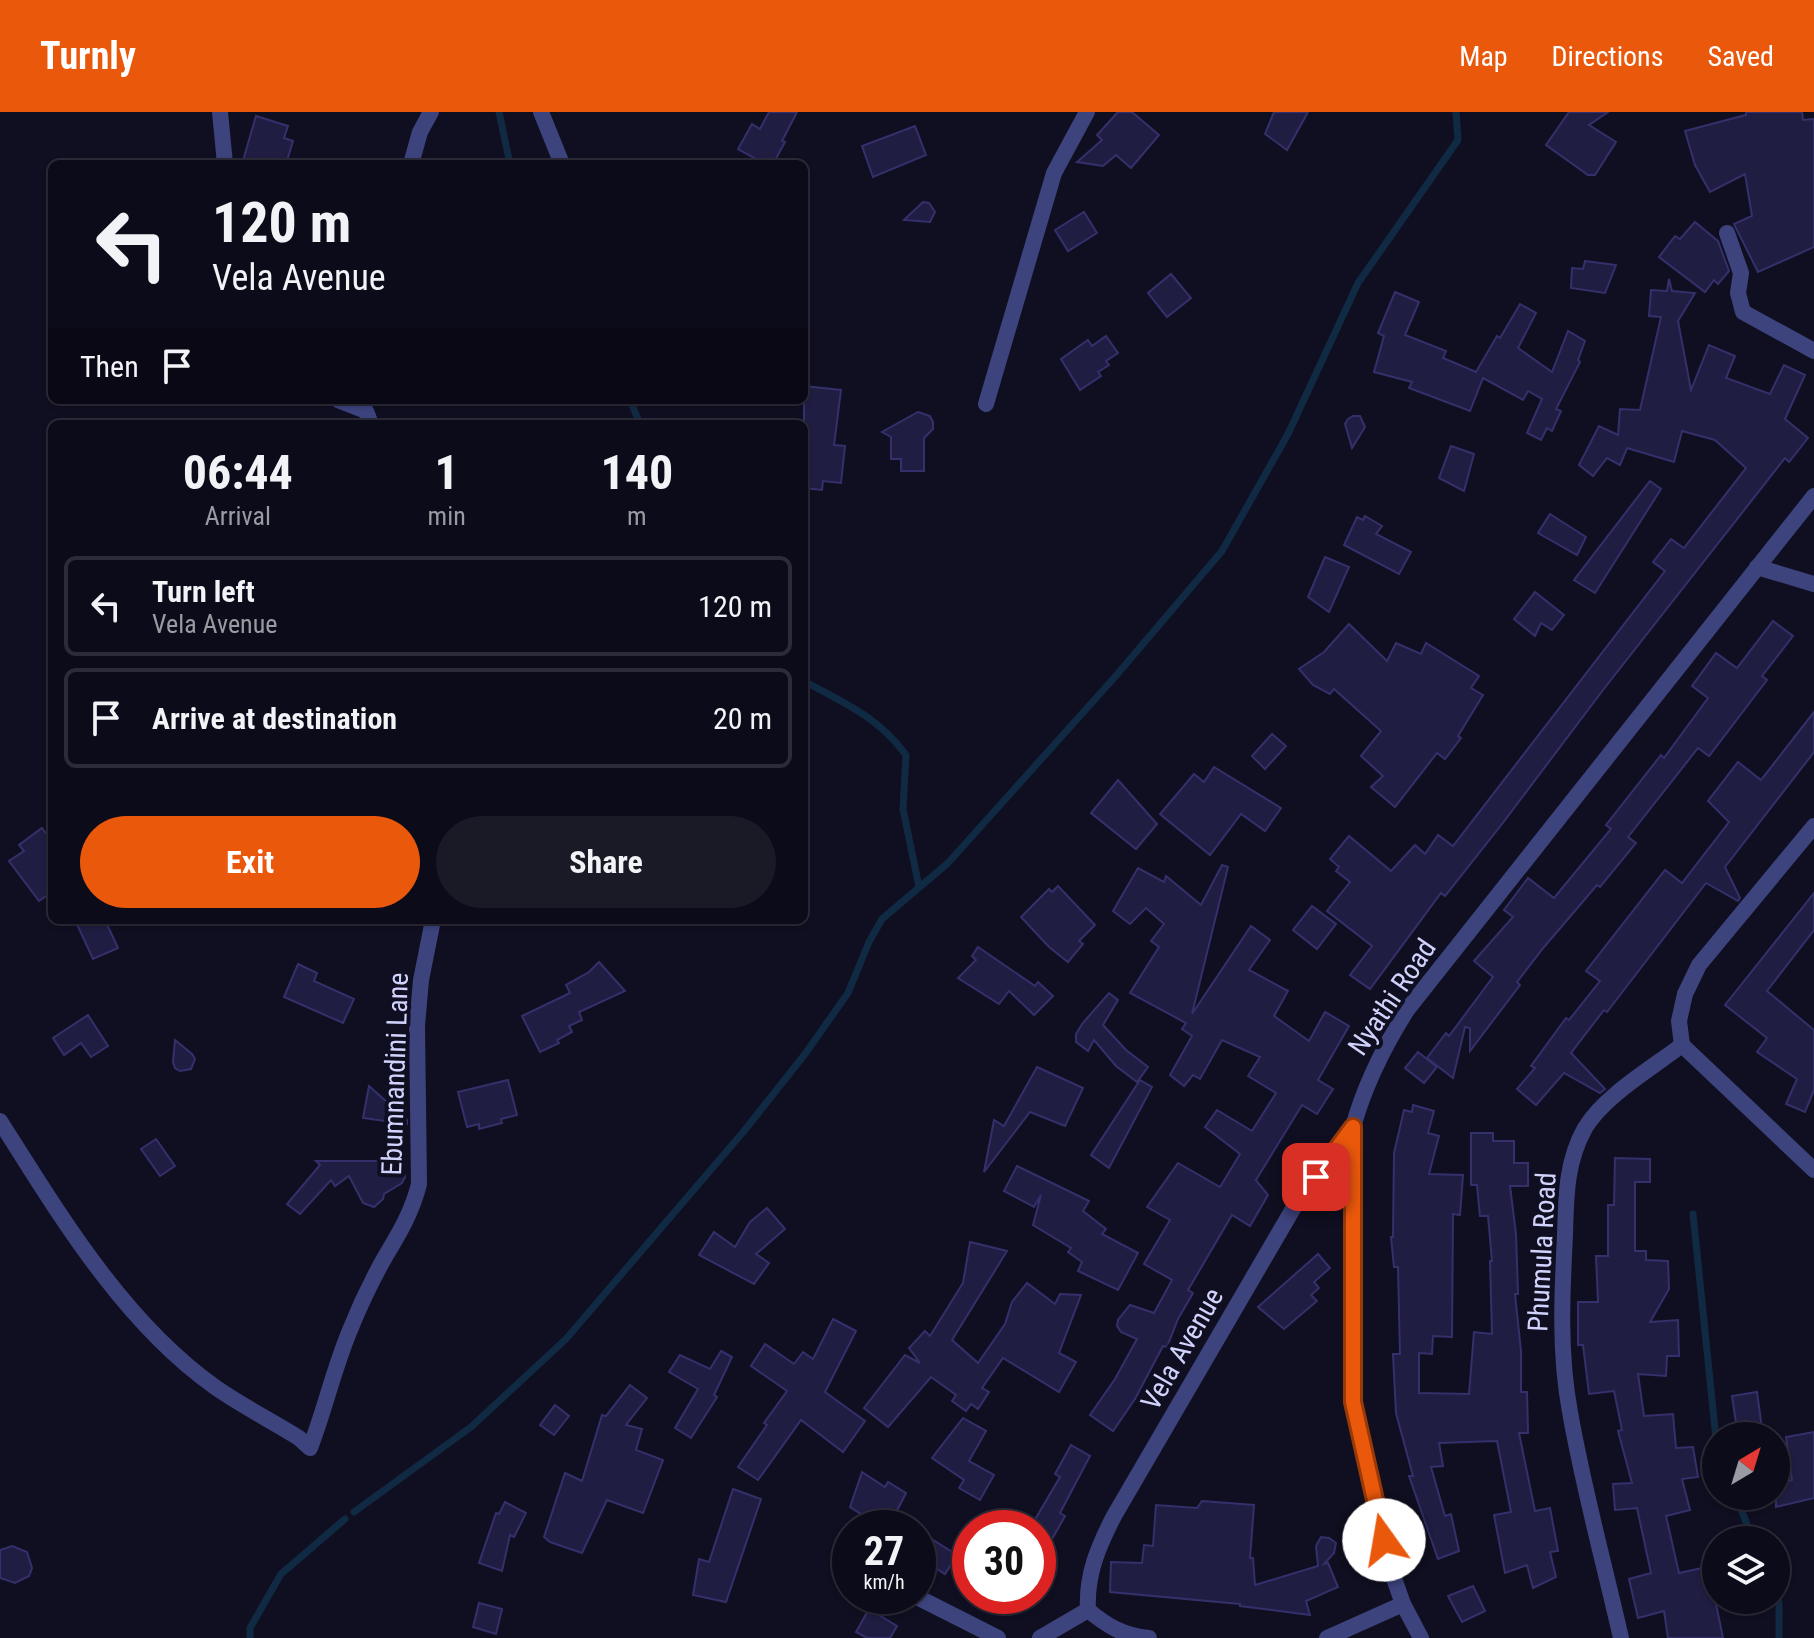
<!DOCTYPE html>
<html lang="en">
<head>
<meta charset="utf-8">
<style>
	:root { --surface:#0c0b19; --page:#1a1926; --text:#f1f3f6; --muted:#9a9ba2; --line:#2c2b38; --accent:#ea580c }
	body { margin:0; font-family:"Roboto Condensed",sans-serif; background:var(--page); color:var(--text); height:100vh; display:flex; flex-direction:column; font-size:30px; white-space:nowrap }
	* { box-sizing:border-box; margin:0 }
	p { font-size:26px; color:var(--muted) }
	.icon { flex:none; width:44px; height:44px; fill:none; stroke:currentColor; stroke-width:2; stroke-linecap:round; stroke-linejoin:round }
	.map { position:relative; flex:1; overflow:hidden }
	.drawer { position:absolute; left:48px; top:308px; width:760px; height:504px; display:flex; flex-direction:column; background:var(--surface); border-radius:12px; box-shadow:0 2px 6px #0004,0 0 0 2px var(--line) }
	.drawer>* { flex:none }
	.hud { position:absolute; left:48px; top:48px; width:760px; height:244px; border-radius:12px; box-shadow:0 2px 6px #0004,0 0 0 2px var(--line); background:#0c0b19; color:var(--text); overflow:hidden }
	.needle { width:52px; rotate:38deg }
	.buttons { position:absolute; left:1702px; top:1310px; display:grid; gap:16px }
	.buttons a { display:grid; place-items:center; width:88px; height:88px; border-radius:50%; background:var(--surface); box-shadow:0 2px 6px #0004,0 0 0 2px var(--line); font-size:40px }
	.speed { position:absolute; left:832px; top:1398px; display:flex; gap:16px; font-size:40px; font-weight:700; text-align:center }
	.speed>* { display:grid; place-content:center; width:104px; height:104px; border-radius:50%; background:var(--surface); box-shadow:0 2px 6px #0004,0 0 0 2px var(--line); line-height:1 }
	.speed small { font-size:20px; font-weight:400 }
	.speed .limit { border:12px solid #d22; background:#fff; color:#111 }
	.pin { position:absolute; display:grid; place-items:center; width:68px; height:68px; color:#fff; margin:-34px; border-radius:16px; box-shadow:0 4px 12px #0006 }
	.me { position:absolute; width:88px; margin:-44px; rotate:347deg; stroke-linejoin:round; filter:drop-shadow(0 0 6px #0008) }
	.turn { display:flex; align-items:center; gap:28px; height:168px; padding:0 32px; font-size:36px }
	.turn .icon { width:104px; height:104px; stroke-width:2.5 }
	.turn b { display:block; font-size:56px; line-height:68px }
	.then { display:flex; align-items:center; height:76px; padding:0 32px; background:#0003; gap:16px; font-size:30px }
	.eta { display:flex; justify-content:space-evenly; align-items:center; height:136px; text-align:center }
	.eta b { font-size:48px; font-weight:700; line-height:56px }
	.button { display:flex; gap:16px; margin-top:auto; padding:16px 32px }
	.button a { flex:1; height:92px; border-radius:48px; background:var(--accent); color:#fff; font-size:32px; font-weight:700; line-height:92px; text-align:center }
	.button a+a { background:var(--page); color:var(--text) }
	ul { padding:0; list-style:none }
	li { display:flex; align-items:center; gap:24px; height:100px; margin:0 16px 12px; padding:0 16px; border:4px solid var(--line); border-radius:12px }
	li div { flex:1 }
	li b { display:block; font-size:30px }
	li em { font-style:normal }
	header { display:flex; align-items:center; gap:48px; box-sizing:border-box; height:112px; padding:0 40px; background:var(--accent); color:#fff }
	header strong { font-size:38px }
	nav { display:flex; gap:44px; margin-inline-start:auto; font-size:28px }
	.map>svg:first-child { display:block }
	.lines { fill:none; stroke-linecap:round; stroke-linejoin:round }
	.stream { stroke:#112a43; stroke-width:7 }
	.building { fill:#1f1d41; stroke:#34306b; stroke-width:2 }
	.minor { stroke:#3d437d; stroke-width:16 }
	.route-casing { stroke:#983908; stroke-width:20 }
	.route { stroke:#ea580c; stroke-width:14 }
	.labels { text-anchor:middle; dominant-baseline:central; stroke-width:8; stroke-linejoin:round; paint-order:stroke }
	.street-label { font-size:28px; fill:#d2d3fc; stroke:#100f21 }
</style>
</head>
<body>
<header>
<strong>Turnly</strong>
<nav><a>Map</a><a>Directions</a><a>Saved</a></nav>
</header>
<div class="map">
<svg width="1814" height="1526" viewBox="0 0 1814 1526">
	<rect width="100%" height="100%" fill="#100f21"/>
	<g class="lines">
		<g class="stream">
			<path d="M499,0L510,52"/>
			<path d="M630,288L640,312"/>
			<path d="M804,569C845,592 877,604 906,643L903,697L919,775"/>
			<path d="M1693,1102L1716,1327"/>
			<path d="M1736,1384L1753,1428"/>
			<path d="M354,1400L471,1315L566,1227L744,1019L805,942L848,881L869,830L882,807L948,751L1114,566L1222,439L1288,322L1358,171L1458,28L1456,0"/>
			<path d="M1776,1483L1779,1491V1526"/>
			<path d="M250,1526V1516L281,1462L345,1407"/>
		</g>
	</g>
	<g class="building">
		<path d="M769,0H797L782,29L785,30L773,52H765L738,37L752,12L760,17Z"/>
		<path d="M1118,0H1132L1159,23L1131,56L1116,43L1103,54L1077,50L1102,28L1097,23Z"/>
		<path d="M1274,0H1308L1287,38L1265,22Z"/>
		<path d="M1569,0H1608L1589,13L1616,30L1595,63H1588L1546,33Z"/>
		<path d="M1746,0H1802L1803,8L1814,7V135L1758,160L1734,112L1752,104L1745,62L1710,80L1695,53L1685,19L1746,3Z"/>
		<path d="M256,4L288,14L284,26L293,29L286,52H242Z"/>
		<path d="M915,14L926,43L873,65L862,34Z"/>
		<path d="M923,90L929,91L935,100L930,110L904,108Z"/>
		<path d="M1084,100L1097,121L1068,139L1055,118Z"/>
		<path d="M1695,110L1718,129L1729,159L1718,172L1714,168L1705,180L1659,145L1675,124L1680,127Z"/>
		<path d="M1585,149L1616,153L1605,181L1571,176L1572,156L1583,157Z"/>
		<path d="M1171,162L1191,186L1167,205L1148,181Z"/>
		<path d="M1669,167L1672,179L1695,181L1678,209L1691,278L1709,233L1735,244L1726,266L1770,282L1784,253L1805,263L1785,307L1808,326L1789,350L1785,346L1603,578L1502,712L1445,784L1441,781L1370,877L1350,863L1372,834L1327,799L1350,770L1336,759L1339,755L1330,747L1349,724L1391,759L1415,733L1425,742L1438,723L1453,734L1665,459L1653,450L1671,427L1684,436L1746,356L1715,328L1682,319L1674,350L1627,336L1620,353L1607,346L1593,364L1579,353L1599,314L1618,323L1620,297L1640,298L1661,205L1649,204L1651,178L1667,179Z"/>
		<path d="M1395,180L1419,190L1405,223L1446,239L1443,246L1476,260L1497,224L1500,226L1520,192L1536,201L1518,236L1552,260L1568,219L1585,229L1578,248L1580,250L1556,297L1561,299L1552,319L1547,316L1541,328L1527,321L1542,287L1528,279L1523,288L1483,266L1470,299L1409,276L1412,270L1374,260L1384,224L1378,221Z"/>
		<path d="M1106,224L1118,241L1106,249L1109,253L1098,260L1101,264L1080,278L1061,247L1088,228L1092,234Z"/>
		<path d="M804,274L841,278L834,333L845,334L841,371L823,369L822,378L804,376Z"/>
		<path d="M918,300L930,304L933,310V317L924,326V359H901V347H891V325L882,320Z"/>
		<path d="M1353,304H1360L1365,315L1352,336L1345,312L1348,307Z"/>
		<path d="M1451,334L1474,342L1464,379L1439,366Z"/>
		<path d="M1650,369L1661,377L1595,481L1574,468Z"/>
		<path d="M1550,402L1586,425L1577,443L1538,421Z"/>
		<path d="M1365,404L1382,414L1376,422L1411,440L1399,462L1344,433L1357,405L1363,408Z"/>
		<path d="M1325,445L1349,455L1329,500L1308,485Z"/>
		<path d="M1535,480L1564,503L1552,518L1541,511L1535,524L1514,507Z"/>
		<path d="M1773,509L1793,524L1762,564L1767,568L1709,644L1698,636L1628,725L1636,731L1600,775L1597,773L1544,835L1517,870L1520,873L1470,939V916L1465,915L1453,966L1427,946L1446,921L1449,924L1493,865L1474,849L1513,805L1504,798L1528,766L1554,786L1611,717L1606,713L1661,643L1664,646L1708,586L1692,574L1716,541L1737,556Z"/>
		<path d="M1349,512L1387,549L1396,531L1421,542L1426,531L1479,564L1471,576L1483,583L1458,624L1461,626L1445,647L1437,641L1395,695L1371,675L1383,664L1361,644L1381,619L1334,577L1330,582L1313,573L1299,557L1324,540Z"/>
		<path d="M1814,600V640L1725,755L1740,786L1738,789L1706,771L1607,900L1604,898L1571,941L1605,977L1600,981L1564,961L1536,993L1517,977L1535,956L1531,954L1566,906L1569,908L1600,869L1586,859L1665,758L1682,771L1729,710L1708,689L1738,650L1761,668Z"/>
		<path d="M1272,622L1286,634L1265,657L1252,644Z"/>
		<path d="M1214,655L1281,696L1265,719L1241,702L1210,743L1160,702L1194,662L1204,670Z"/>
		<path d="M1118,668L1157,712L1136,737L1091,701Z"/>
		<path d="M42,716L52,729V780L39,789L9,749L24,739L19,733Z"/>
		<path d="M1222,753L1228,755L1192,902L1251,814L1270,828L1249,858L1288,879L1274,904L1309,929L1325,900L1349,914L1318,968L1333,977L1317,1002L1302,993L1256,1068L1255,1067L1268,1083L1250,1114L1232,1103L1188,1178L1193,1181L1178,1207L1167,1235L1163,1234L1135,1287L1113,1319L1090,1303L1115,1267L1137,1227L1121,1220L1117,1214L1118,1208L1130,1193L1154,1201L1172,1168L1144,1152L1170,1108L1147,1095L1178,1051L1220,1075L1240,1042L1205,1015L1217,998L1252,1019L1276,981L1248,964L1260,945L1222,928L1200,967L1193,963L1184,974L1170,963L1192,924L1182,917L1186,911L1130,881L1159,835L1151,829L1164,812L1146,796L1130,812L1113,799L1138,756L1164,770L1166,764L1201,793Z"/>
		<path d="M1058,774L1095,813L1079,829L1083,832L1068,850L1049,835L1021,805L1049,777L1052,780Z"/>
		<path d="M1814,781V818L1767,879L1814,918V978L1805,1000L1786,992L1797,967L1757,940L1767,926L1725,893Z"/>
		<path d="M1312,794L1336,812L1317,837L1293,818Z"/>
		<path d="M75,808H105L118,836L93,847Z"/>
		<path d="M978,835L1035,874L1038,870L1053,884L1034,903L1009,879L999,892L958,866L976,848L972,844Z"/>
		<path d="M599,850L625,879L579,900L582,908L569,914L572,920L557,928L559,931L540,940L522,904L570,881L566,873L589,860Z"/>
		<path d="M298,852L317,861L314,869L354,887L343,911L284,885Z"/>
		<path d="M1109,881L1118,888L1103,913L1126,938L1148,955L1137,970L1116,954L1094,928L1088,939L1076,930V922L1082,912Z"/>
		<path d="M88,903L108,934L91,945L81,931L64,943L53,926Z"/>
		<path d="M175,928L192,942L195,947L191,957L180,959L175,956L173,950Z"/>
		<path d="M1418,940L1437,955L1424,971L1405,956Z"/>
		<path d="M1037,955L1083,976L1065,1014L1030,1000L984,1060L994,1008L1004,1014Z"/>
		<path d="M508,968L517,1003L501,1007L502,1011L479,1017V1012L467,1015L458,980Z"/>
		<path d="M1140,968L1152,975L1109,1056L1091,1043Z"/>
		<path d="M369,974L407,1008V1012L363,1006Z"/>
		<path d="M1413,993L1434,999L1428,1021L1439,1024L1429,1062L1463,1063L1460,1103L1453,1102L1452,1225L1433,1224L1432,1242L1419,1241V1281L1469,1282L1474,1220L1492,1222L1490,1149H1492L1488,1104H1480L1477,1073H1471V1021H1493V1029H1514V1051H1528V1074H1510L1516,1122L1518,1182H1515L1521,1239V1280H1527L1528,1321H1519L1535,1399L1550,1396L1558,1439L1550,1440L1556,1465L1533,1476L1527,1453L1505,1461L1494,1403L1511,1400L1497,1329L1439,1331L1443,1354L1431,1355L1445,1404L1451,1402L1459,1439L1438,1447L1409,1364H1413L1396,1301L1393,1242H1400L1398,1155H1394L1391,1125H1393L1394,1041L1404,998L1412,1000Z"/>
		<path d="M156,1027L175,1054L160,1064L141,1037Z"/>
		<path d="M1615,1046L1650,1047V1070H1635V1139H1646V1148L1668,1149L1669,1177L1650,1210L1678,1208L1679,1244H1667L1666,1264L1638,1262L1644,1304L1673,1302L1676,1336L1693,1335L1698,1365L1682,1367L1690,1398L1666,1404L1679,1461L1716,1453V1492L1723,1526H1668L1664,1499L1638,1506L1629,1467L1651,1461L1637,1396L1615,1398L1613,1372L1632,1371L1618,1319L1622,1318L1614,1279L1589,1282L1583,1233H1578V1190H1598L1596,1144H1608V1093H1614Z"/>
		<path d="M316,1049H396L402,1053L405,1065L402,1071L384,1082L383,1087L374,1095L363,1091L349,1064L335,1074L331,1068L300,1102L287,1092L320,1053Z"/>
		<path d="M1017,1054L1089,1089L1083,1099L1106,1117L1102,1122L1138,1141L1118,1178L1078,1159L1082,1150L1068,1140L1071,1136L1033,1113L1041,1083L1034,1095L1004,1079Z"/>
		<path d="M767,1096L785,1117L756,1142L769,1151L754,1172L699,1143L714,1120L735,1135L750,1110Z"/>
		<path d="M970,1130L1007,1139L952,1228L978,1251L1005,1212L1012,1190L1027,1171L1055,1192L1060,1182L1081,1183L1059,1241L1076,1250L1059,1280L1003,1246L982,1276L989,1280L978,1297L971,1292L966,1299L952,1289L956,1283L931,1265L888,1315L864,1296L905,1243L920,1251L909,1236L925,1219L930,1224L963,1171Z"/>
		<path d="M1318,1142L1330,1156L1314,1170L1319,1176L1311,1183L1317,1189L1284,1217L1258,1195Z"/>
		<path d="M833,1207L856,1219L825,1280L865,1309L843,1340L801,1308L758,1368L738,1355L767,1313L764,1311L787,1279L751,1254L765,1232L794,1252L803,1240L813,1247Z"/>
		<path d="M721,1239L732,1245L714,1283L717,1285L691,1326L675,1316L698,1277L669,1260L680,1243L710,1257Z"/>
		<path d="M630,1273L647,1286L626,1313L642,1317L636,1338L663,1348L643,1401L607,1388L582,1441L550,1430L544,1425L565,1361L582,1369L602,1303L606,1304Z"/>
		<path d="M1757,1280L1763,1324H1738L1732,1284Z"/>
		<path d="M555,1293L569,1304L554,1323L540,1313Z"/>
		<path d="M963,1306L986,1319L969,1349L994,1363L980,1388L959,1376L964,1368L932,1346Z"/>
		<path d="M1814,1320V1386L1776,1395V1372L1792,1368L1786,1325Z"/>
		<path d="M1071,1333L1090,1344L1060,1401L1065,1404L1038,1452V1416H1030L1060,1365L1055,1362Z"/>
		<path d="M862,1360L885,1375L888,1370L906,1381L891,1410L876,1401L872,1409L850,1395Z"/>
		<path d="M733,1377L761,1387L726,1490L693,1483L699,1447L709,1450Z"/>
		<path d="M1202,1389L1254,1393L1250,1446H1253L1255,1473L1318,1454L1316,1434L1321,1425L1329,1426L1336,1431L1334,1441L1324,1452L1328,1451L1338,1475L1306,1489L1310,1503L1240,1494V1492L1110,1480L1111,1450L1142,1451L1144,1433L1153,1434L1156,1393L1197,1396Z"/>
		<path d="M505,1390L526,1401L514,1425L510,1423L502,1459L479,1451L496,1401L499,1402Z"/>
		<path d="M930,1426L957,1443L945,1462L918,1445Z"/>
		<path d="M12,1434L27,1440L32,1456L29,1464L15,1471L0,1466V1438Z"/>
		<path d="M1473,1474L1485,1499L1462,1510L1448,1484Z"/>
		<path d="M479,1491L502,1497L496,1522L473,1515Z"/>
		<path d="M869,1497L897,1514L890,1526H867L856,1520Z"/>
	</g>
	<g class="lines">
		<g class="minor">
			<path d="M220,0L225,52"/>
			<path d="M541,0L562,52"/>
			<path d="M411,52L420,20L431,0"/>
			<path d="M1727,121L1741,161L1738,181L1743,200L1814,239"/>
			<path d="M338,288L366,299L371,312"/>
			<path d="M986,292L1054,61L1087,0"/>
			<path d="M1757,455L1814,472"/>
			<path d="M1682,933L1679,909L1685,882L1699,853L1814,714"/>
			<path d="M1682,933L1814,1058"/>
			<path d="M0,1009C59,1102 123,1210 215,1275C242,1294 272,1309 299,1326L310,1336C325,1297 334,1256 350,1218C360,1193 372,1168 385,1145C400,1120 412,1100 419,1072L417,913L421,868L433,808"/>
			<path d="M915,1484L998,1526"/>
			<path d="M1040,1526L1088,1498"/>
			<path d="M1149,1526C1124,1524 1107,1514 1088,1498C1086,1463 1098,1435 1114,1404L1297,1090L1353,1015"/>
			<path d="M1327,1526L1403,1492"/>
			<path d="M1421,1526L1403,1492L1390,1455L1353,1290V1015C1365,972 1383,936 1407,898L1814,384"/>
			<path d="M1621,1526C1604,1451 1583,1375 1570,1300C1559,1242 1562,1181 1565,1123C1566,1085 1566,1050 1585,1016C1604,984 1652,956 1682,933"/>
		</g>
	</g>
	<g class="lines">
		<defs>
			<path id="route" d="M1316,1065L1353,1015V1290L1384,1428"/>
		</defs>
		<use href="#route" class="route-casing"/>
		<use href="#route" class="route"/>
	</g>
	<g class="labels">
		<g class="street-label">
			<text transform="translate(1392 885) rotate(-56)">Nyathi Road</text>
			<text transform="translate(395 962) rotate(-88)">Ebumnandini Lane</text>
			<text transform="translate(1542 1140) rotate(-87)">Phumula Road</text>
			<text transform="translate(1182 1237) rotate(-60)">Vela Avenue</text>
		</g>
	</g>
</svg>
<div class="buttons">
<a><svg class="needle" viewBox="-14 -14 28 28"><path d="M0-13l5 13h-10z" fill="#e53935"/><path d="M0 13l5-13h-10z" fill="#9a9ba2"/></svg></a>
<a><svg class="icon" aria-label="layers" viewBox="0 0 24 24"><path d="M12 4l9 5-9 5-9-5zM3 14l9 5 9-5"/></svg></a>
</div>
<div class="speed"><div>27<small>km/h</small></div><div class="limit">30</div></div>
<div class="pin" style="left:1316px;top:1065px;background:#d93025"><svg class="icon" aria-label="arrive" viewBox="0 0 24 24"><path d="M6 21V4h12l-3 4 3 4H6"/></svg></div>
<svg class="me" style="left:1384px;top:1428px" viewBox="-20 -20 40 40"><circle r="19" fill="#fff"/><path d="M0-13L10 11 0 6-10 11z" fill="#ea580c"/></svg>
<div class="hud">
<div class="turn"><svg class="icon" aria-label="left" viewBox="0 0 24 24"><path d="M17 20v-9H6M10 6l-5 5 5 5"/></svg><div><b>120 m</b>Vela Avenue</div></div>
<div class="then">Then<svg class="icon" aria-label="arrive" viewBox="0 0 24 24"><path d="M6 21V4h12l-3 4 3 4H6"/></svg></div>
</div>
<section class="drawer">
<div class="eta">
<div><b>06:44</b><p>Arrival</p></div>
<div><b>1</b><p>min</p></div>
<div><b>140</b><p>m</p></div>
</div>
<ul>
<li><svg class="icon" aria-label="left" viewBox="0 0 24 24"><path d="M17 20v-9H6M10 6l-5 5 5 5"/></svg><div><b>Turn left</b><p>Vela Avenue</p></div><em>120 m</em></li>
<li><svg class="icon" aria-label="arrive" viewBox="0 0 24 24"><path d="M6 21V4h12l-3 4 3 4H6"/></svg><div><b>Arrive at destination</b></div><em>20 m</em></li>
</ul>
<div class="button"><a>Exit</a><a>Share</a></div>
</section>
</div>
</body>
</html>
